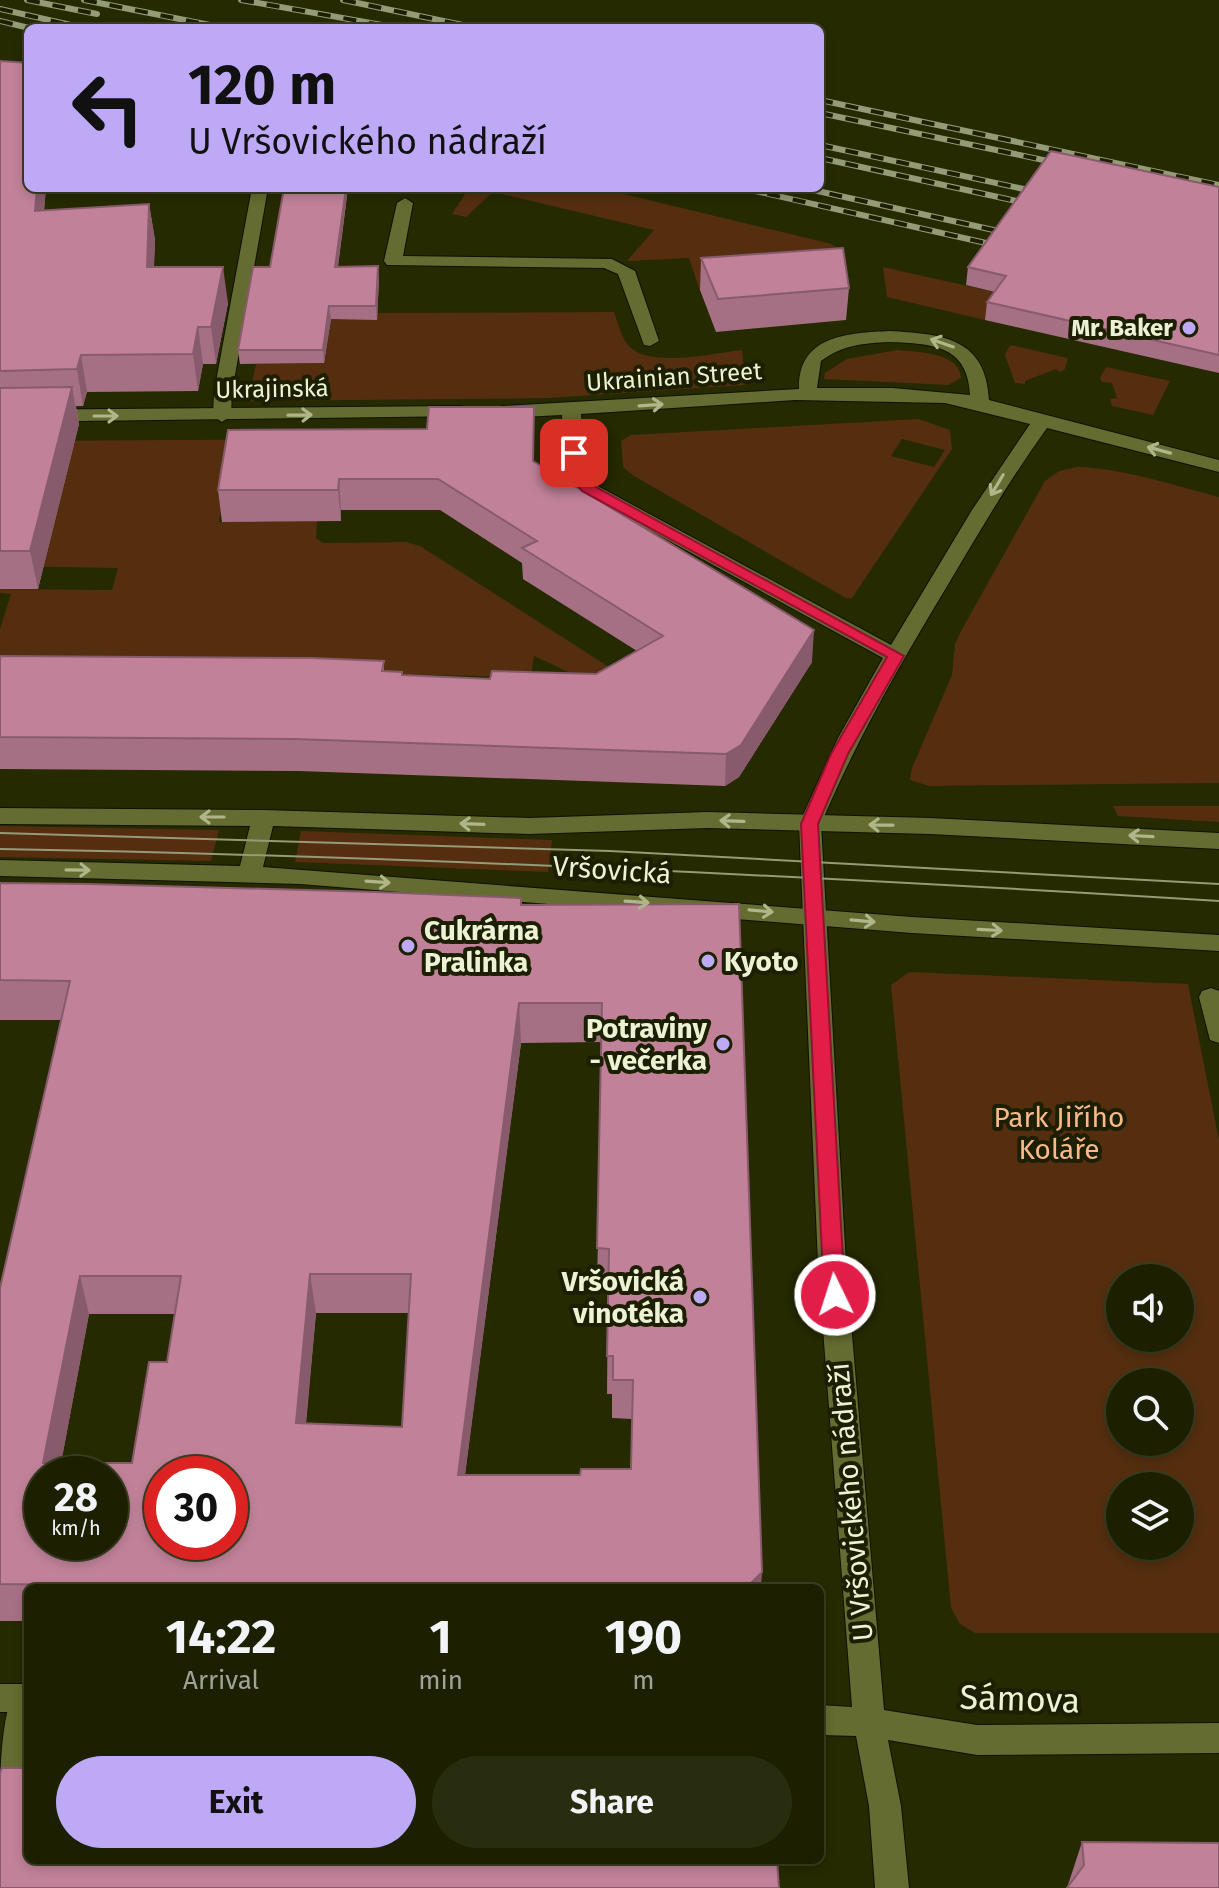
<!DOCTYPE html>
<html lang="en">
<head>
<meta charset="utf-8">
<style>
	:root { --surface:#1c2000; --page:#292d0f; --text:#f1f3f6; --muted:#a0a399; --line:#3a3e22; --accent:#bda9f5 }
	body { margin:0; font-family:"Fira Sans",sans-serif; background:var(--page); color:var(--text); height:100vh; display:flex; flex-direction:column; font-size:30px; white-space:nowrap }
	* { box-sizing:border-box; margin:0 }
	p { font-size:26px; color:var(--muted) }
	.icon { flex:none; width:44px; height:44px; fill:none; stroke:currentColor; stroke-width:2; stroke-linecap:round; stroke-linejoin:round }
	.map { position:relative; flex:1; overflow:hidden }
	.side { position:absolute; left:24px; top:1584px; width:800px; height:280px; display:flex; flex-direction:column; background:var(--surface); border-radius:12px; box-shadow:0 4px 12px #0003,0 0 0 2px var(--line) }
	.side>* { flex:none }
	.guide { position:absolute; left:24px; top:24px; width:800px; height:168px; border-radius:12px; box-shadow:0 4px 12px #0003,0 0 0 2px var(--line); background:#bda9f5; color:#111; overflow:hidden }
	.controls { position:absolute; left:1106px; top:1264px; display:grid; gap:16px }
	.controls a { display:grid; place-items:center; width:88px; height:88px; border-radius:50%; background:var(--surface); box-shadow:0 4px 12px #0003,0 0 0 2px var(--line); font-size:40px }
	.speed { position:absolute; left:24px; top:1456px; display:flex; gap:16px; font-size:40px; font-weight:700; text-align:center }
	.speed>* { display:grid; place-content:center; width:104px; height:104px; border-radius:50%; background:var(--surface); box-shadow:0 4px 12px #0003,0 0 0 2px var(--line); line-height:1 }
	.speed small { font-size:20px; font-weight:400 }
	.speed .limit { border:12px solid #d22; background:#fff; color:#111 }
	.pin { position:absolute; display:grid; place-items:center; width:68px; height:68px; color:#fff; margin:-34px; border-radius:16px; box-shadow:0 4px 12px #0006 }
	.me { position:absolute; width:88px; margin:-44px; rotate:356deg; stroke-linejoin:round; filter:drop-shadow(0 0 6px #0008) }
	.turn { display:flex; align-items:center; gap:28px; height:168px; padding:0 32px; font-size:36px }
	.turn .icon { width:104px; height:104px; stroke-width:2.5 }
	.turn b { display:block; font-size:56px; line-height:68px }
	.eta { display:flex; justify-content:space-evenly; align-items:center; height:136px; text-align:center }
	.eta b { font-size:48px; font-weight:700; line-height:56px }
	.action { display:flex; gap:16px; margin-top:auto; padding:16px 32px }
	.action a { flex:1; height:92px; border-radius:48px; background:var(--accent); color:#111; font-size:32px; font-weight:700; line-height:92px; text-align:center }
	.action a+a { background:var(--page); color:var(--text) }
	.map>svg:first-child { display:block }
	.green { fill:#542e0f; fill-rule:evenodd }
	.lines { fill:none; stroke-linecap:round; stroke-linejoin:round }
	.lane-casing { stroke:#0f1200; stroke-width:2 }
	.street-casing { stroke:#0f1200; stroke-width:2 }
	.secondary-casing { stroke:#0f1200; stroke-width:2 }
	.lane { fill:#646c31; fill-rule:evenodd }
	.street { fill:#646c31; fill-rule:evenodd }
	.secondary { fill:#646c31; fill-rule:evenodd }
	.tram { stroke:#959a77; stroke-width:2 }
	.rail-casing { stroke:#959a77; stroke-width:6 }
	.rail { stroke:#1c1f02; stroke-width:4; stroke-dasharray:13; stroke-linecap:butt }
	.wall { fill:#a67084; fill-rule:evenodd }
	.shaded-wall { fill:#875b6b }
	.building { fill:#c18299; stroke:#875b6b; stroke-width:2; fill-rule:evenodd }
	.oneway { stroke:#afb68a }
	.route { fill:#e11d48; stroke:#92132f; stroke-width:2 }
	.poi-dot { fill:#bda9f5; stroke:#1c1f02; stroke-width:3 }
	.labels { text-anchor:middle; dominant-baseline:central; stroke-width:8; stroke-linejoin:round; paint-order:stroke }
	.far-poi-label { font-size:24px; font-weight:bold; fill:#ecf2d3; stroke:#1c1f02; text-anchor:end }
	.far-street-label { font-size:24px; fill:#ecf2d3; stroke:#1c1f02 }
	.street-label { font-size:28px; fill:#ecf2d3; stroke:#1c1f02 }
	.poi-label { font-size:28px; font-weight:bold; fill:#ecf2d3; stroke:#1c1f02; text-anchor:start }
	.park-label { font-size:28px; fill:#fbb889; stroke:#1c1f02 }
	.near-street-label { font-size:34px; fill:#ecf2d3; stroke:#1c1f02 }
</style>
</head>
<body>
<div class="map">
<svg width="1219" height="1888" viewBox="0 0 1219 1888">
	<rect width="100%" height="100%" fill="#252a00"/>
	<g class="green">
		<path d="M469,188H599L828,243L843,250L728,288L700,291L689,258L627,261L654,230L493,192L466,217L452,214Z"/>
		<path d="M883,267L1003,294L985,320L887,297Z"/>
		<path d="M614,312C618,323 622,340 630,347C651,368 714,353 742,350L745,385L549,398L248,401L256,364L324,363L331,319H377V313Z"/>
		<path d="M1010,345L1068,358L1065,369L1060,372L1056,369L1025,381V384L1015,383L1005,355Z"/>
		<path d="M897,350C917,352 960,352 961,378L948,385L824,379L825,373L847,359Z"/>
		<path d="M1106,367L1170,381L1153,415L1112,406L1110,399L1117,398L1112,383L1102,382L1100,378Z"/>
		<path d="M919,419L950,430L952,449L852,598H846L634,476L623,467L621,441L631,435ZM902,439L945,450L934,467L891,456Z"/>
		<path d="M328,439L225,486L219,522L317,521L316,538L323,543L406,542L420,546L659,699L648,709L534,656L529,689L522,677L0,665V629L11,594L0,593V589L112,590L118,568L0,566V441Z"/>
		<path d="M1078,467C1126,469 1173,485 1219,497V783L929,786L910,780L912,768L952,675L955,644L961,631L1045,481L1059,471Z"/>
		<path d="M1113,806H1219V822L1118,816Z"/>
		<path d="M0,826L219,830L211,861L0,857Z"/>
		<path d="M301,831H302L552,840L548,872L295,862Z"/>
		<path d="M909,972L1188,984L1219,1140V1633H975L960,1624L951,1608L891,985ZM1120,1278H1180V1338H1120ZM1120,1382H1180V1442H1120ZM1120,1486H1180V1546H1120Z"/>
	</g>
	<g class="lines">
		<defs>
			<g id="lane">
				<path d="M252,188H268L232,392L231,416L222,422L213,416L214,392Z"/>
				<path d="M405,198L413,203L403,256L612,259L635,271L659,341L650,346L644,345L618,274L604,268L387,265L384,261L397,203Z"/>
				<path d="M1211,988L1219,991V1043L1210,1040L1199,997L1202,991Z"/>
				<path d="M25,1684L28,1685V1762L15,1812L4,1816L0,1815C0,1772 0,1727 14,1688Z"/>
			</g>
			<g id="street">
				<path d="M890,331C943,334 986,338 989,400L1219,460V472L1047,428C1010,479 978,534 946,588C900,664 856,741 821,824L846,1264L884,1710L977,1725L1219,1723V1753L977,1755L888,1740L901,1806L909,1888H875L869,1806L856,1736L820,1735V1705L852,1707L818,1264L799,824L838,738L883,658L580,492L565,473L562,415L502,418L493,412L502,406L799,389C798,335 848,333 890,331ZM890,342C932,344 968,345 970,395L893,388H817L821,361C842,345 864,343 890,342ZM795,400L945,403L1030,424L972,510L891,645L594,484L585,472L581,414Z"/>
				<path d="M462,406L471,412L469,416L0,422V410Z"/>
				<rect x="0" y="1684" width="28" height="28"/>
			</g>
			<path id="secondary" d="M0,808L263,810L529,818L708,812L930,818L1219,833V849L930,834L708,828L529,834L273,826L263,867L912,917L1219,935V951L912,933L300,884L0,876V860L240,866L250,826L0,824Z"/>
		</defs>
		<use href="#lane" class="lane-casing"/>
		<use href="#street" class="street-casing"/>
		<use href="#secondary" class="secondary-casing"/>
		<use href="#lane" class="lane"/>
		<use href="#street" class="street"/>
		<use href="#secondary" class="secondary"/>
		<g class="tram">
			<path d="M0,833L610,851L1219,884"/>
			<path d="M0,849C407,856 813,876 1219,901"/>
		</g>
		<defs>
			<g id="rail">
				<path d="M27,0L97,14"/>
				<path d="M84,0L225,28"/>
				<path d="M241,0L399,28"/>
				<path d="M343,0L477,28"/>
				<path d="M0,9L84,28"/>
				<path d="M0,21L29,28"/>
				<path d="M820,100L1219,185"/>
				<path d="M820,113L1067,165"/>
				<path d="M820,145L1047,194"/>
				<path d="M820,158L1039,206"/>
				<path d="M742,188L1008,248"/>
				<path d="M804,188L1016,235"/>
			</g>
		</defs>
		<use href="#rail" class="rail-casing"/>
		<use href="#rail" class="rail"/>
	</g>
	<g class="wall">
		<path d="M0,61L46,188L44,210L149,204L155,240L154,267L228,303L216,364H203L198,391L87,392L83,406H76L79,424L38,589H0Z"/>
		<path d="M1219,187V373L985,320L987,302L995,292L966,285L968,267Z"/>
		<path d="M284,188H348L338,267L379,279L377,320L331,319L324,363L240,364L238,350L270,267Z"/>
		<path d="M701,258L849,288L846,320L716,332L700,290Z"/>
		<path d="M534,407V462L812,662L739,777L725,786L299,771L0,769V656L384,661V672L402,675L490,679L596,674L637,651L523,579L522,563L440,510H341V521L222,522L218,490L427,429Z"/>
		<path d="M0,883L521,905L739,904L761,1588H28V1621H0V1288L61,1020H0ZM602,1042L597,1287H608L607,1394H612V1418L632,1419L631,1469L580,1475H465L521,1043ZM316,1313H409L402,1427L306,1424ZM89,1314H175L167,1362L132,1463H61Z"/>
		<path d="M1082,1842L1219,1843L1067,1888Z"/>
	</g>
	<g class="shaded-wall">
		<path d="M37,188H46L41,247L35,211Z"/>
		<path d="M346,188H348L336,280L335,267Z"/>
		<path d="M149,204L155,240L152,303L147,267Z"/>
		<path d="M378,266L379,279L377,320L376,306Z"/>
		<path d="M223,267L228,303L216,364L211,327Z"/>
		<path d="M329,306L331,319L324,363L323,350Z"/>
		<path d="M198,327L203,364L198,391L193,354Z"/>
		<path d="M81,355L87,392L83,406L77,369Z"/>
		<path d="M72,387L79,424L38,589L30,551Z"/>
		<path d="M339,479L341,510V521L338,490Z"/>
		<path d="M814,630L812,662L739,777L725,786L726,754Z"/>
		<path d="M519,1003L521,1043L460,1513L458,1475Z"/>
		<path d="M310,1274L316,1313L302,1461L296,1423Z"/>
		<path d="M80,1276L89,1314L59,1474L43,1463Z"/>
		<path d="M762,1572L761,1588H746Z"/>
	</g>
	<g class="building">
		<path d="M0,61L28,63V188H37L35,211L149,204L147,267H223L211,327H198L193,354L81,355L77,369L0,371Z"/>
		<path d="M1051,151L1219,187V355L987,302L1006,276L968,267Z"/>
		<path d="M284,188H346L335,267L378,266L376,306H329L323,350H238L253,267H270Z"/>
		<path d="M843,248L849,288L718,299L701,258Z"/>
		<path d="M72,387L30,551H0V388Z"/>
		<path d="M429,407H534L533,461L814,630L741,745L726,754L295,739L0,737V656L311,658L384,661L382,671L402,672V675L490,679L492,671L596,674L663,636L522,548L537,541L438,479H339L338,490H218L228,430L427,429Z"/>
		<path d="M0,883L89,884L376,892L521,898V905L739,904L762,1572L746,1588H355L0,1584V1288L70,981L0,980ZM519,1003H602L597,1248L609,1249L607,1356H613V1380H633L631,1469H581L580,1475H458ZM310,1274H411L402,1427L296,1423ZM80,1276H181L167,1362H149L132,1463H43ZM42,1474H110V1542H42ZM162,1474H230V1542H162Z"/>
		<path d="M2,1768H28V1860H777L779,1888H0V1773Z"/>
		<path d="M1082,1842L1219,1843V1888H1067L1084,1865Z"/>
	</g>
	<defs><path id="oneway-shaft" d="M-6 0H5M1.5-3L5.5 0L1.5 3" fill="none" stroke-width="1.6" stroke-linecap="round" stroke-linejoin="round" transform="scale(2)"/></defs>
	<g class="oneway">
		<use href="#oneway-shaft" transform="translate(942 343) rotate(-161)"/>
		<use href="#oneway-shaft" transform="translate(651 405) rotate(-4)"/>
		<use href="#oneway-shaft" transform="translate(300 415) rotate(-1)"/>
		<use href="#oneway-shaft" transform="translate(106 416)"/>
		<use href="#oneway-shaft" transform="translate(1159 450) rotate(-165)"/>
		<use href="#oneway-shaft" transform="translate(997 485) rotate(121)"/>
		<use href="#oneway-shaft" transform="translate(212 817) rotate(-180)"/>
		<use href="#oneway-shaft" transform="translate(732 821) rotate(-178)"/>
		<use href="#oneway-shaft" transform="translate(472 824) rotate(-178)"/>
		<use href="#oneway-shaft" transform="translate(881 825) rotate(-179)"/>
		<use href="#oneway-shaft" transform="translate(1141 836) rotate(-177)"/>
		<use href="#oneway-shaft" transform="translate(78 870) rotate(1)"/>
		<use href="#oneway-shaft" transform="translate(378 882) rotate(4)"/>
		<use href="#oneway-shaft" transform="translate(637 902) rotate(4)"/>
		<use href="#oneway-shaft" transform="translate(761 911) rotate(5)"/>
		<use href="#oneway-shaft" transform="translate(863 921) rotate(5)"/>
		<use href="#oneway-shaft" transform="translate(990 930) rotate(3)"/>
	</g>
	<path class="route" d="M574,449L581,453L583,473L592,485L904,656L848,754L818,824L845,1295L842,1301L835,1303L827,1301L824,1295L801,824L831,754L887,657L582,491L568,473L567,453Z"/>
	<g class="poi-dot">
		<circle cx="1189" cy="328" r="8"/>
		<circle cx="408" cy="946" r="8"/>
		<circle cx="708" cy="961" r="8"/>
		<circle cx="723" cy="1044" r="8"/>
		<circle cx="700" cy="1297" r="8"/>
	</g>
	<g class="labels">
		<g class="far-poi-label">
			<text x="1173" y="328">Mr. Baker</text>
		</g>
		<g class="far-street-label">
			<text transform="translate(674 377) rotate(-4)">Ukrainian Street</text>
			<text transform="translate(272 389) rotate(-1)">Ukrajinská</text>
		</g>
		<g class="street-label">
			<text transform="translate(612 870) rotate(4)">Vršovická</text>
			<text transform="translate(851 1502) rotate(-95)">U Vršovického nádraží</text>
		</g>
		<g class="poi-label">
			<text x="424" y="930">Cukrárna<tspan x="424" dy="32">Pralinka</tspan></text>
			<text x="724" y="961">Kyoto</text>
			<text x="707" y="1028" text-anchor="end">Potraviny<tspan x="707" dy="32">- večerka</tspan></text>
			<text x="684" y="1281" text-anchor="end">Vršovická<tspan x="684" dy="32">vinotéka</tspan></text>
		</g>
		<g class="park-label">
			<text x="1059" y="1117">Park Jiřího<tspan x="1059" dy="32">Koláře</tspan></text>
		</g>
		<g class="near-street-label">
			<text transform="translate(1020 1699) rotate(2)">Sámova</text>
		</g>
	</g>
</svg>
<div class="controls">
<a><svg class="icon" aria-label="sound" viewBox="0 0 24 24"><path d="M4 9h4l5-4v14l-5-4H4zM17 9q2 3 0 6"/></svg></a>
<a><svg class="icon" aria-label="search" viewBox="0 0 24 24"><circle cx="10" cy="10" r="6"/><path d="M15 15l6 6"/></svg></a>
<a><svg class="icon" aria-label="layers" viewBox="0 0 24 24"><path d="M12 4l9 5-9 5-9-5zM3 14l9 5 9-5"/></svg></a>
</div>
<div class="speed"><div>28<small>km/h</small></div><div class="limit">30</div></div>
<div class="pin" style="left:574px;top:453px;background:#d93025"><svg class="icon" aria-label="arrive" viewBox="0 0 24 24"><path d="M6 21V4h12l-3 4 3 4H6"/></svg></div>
<svg class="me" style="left:835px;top:1295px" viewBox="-20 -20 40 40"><circle r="17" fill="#e11d48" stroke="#fff" stroke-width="3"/><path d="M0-11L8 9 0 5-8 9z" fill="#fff"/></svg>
<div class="guide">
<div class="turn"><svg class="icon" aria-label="left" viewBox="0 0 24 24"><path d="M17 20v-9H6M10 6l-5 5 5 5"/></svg><div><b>120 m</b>U Vršovického nádraží</div></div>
</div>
<section class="side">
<div class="eta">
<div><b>14:22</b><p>Arrival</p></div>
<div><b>1</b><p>min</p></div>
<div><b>190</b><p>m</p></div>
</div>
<div class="action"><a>Exit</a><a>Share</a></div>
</section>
</div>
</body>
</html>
